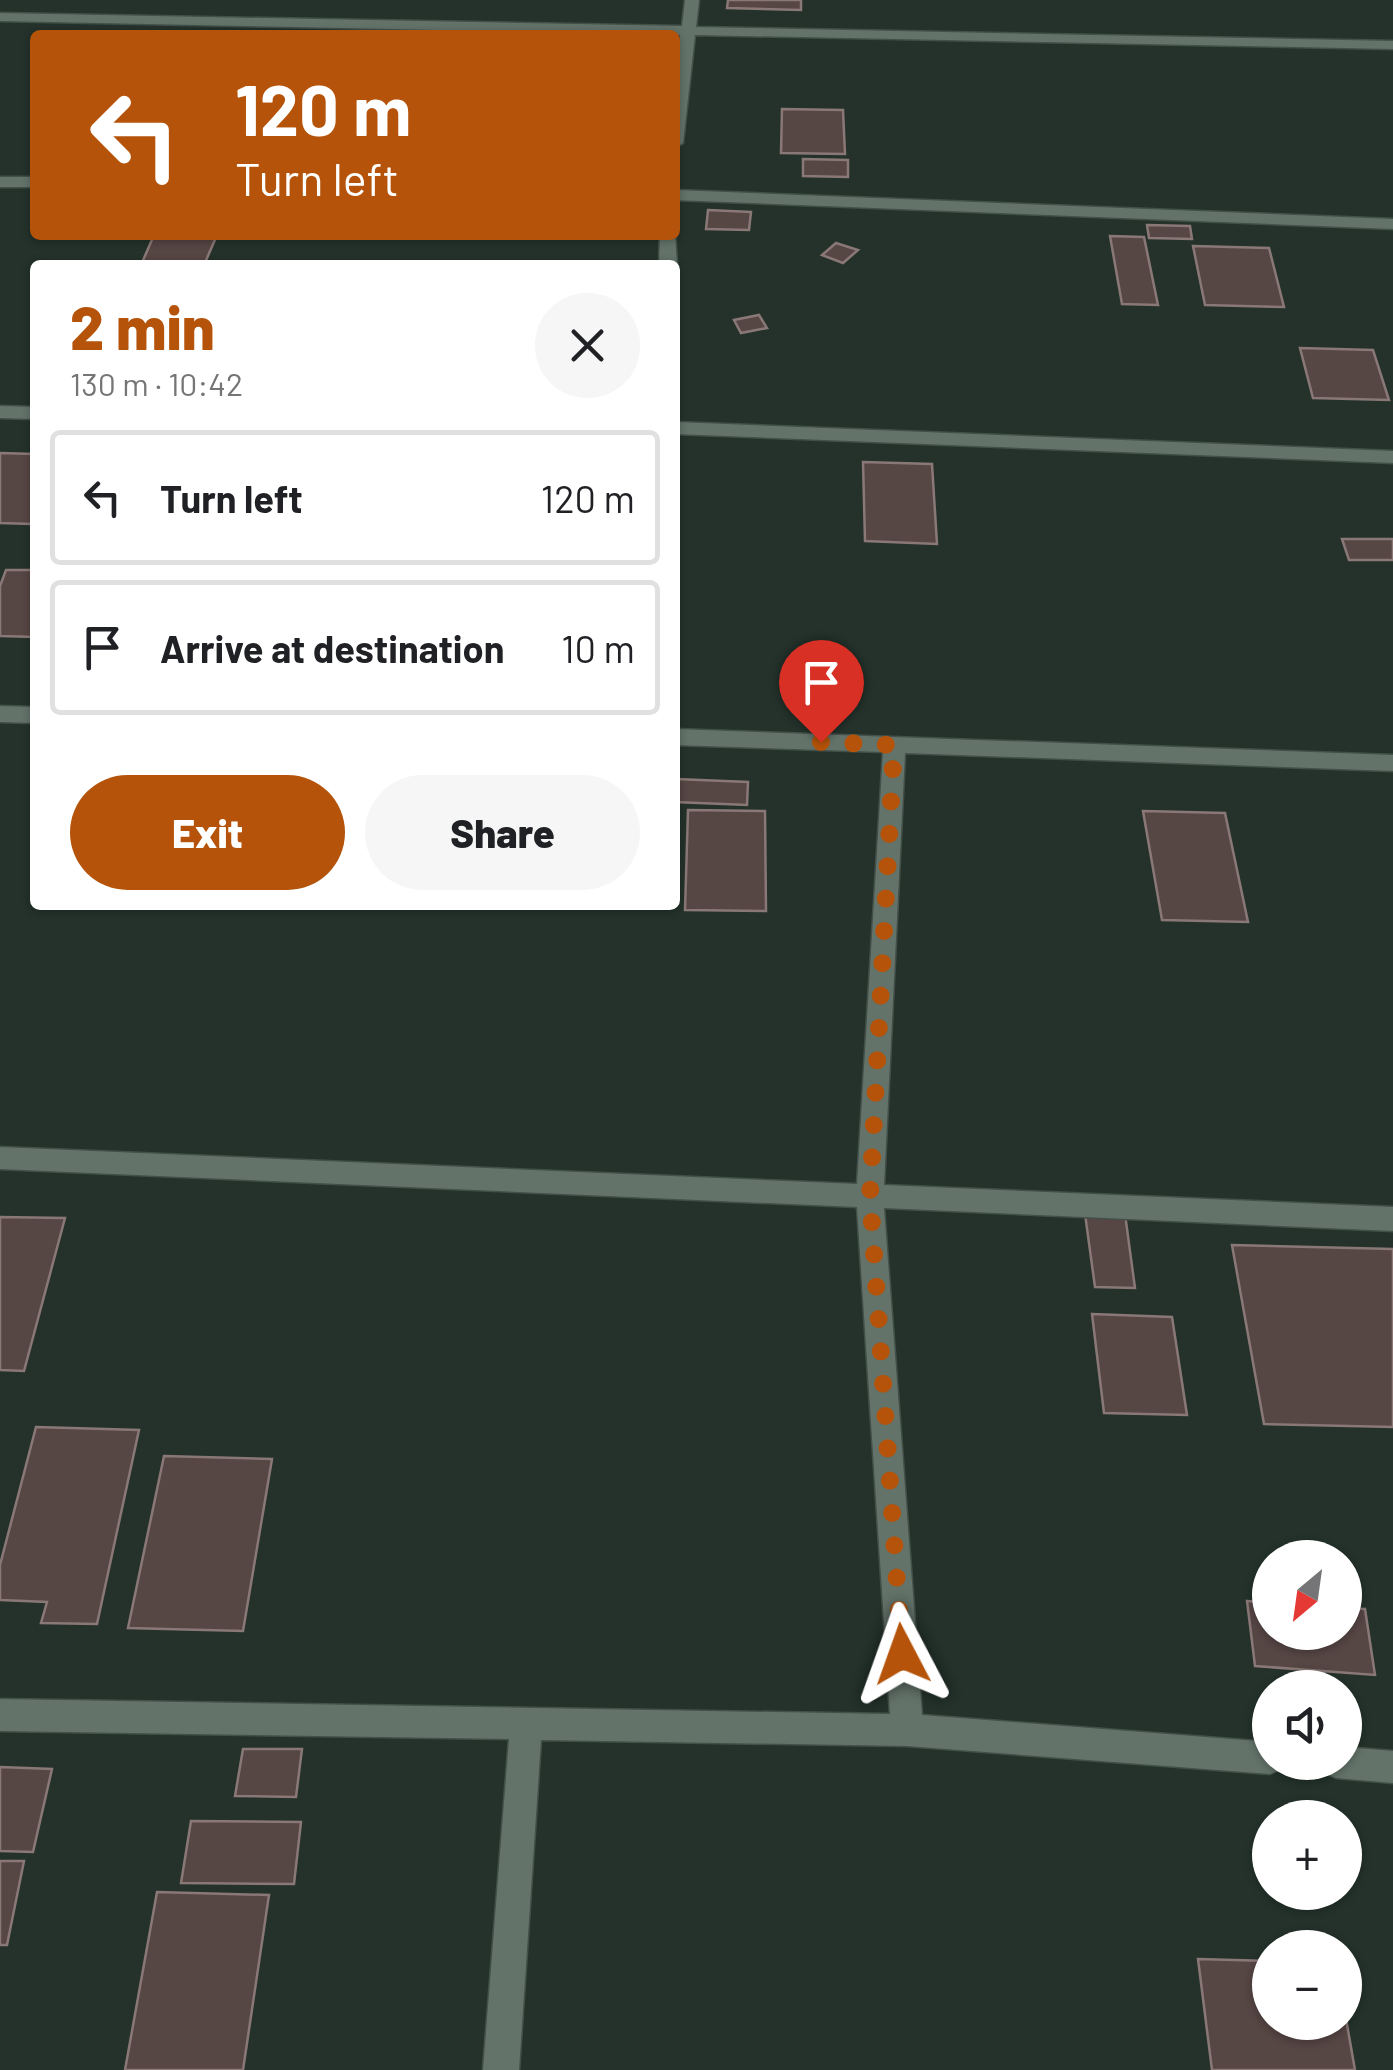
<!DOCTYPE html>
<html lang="en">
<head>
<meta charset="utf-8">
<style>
	:root { --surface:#fff; --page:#f6f6f6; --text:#202124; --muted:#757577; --line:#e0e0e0; --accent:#b45309 }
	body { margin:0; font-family:Barlow,sans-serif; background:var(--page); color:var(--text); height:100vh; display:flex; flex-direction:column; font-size:38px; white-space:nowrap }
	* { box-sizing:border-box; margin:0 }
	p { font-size:32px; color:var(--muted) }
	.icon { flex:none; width:55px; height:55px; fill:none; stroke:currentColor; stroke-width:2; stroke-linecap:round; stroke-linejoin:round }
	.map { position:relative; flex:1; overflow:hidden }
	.sheet { position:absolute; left:30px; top:260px; width:650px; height:650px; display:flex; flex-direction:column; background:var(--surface); border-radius:10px; box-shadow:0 2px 8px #0004 }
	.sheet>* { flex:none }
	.banner { position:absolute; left:30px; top:30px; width:650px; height:210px; border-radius:10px; box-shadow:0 2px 8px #0004; background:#b45309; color:#fff; overflow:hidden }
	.needle { width:65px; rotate:209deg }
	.fabs { position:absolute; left:1252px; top:1540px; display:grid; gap:20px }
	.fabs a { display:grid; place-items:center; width:110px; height:110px; border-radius:50%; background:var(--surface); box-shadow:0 2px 8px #0004; font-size:50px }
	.pin { position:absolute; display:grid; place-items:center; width:85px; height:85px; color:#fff; margin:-102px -42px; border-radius:50% 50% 50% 0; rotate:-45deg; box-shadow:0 0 10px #0007 }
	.pin .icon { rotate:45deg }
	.me { position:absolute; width:110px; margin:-55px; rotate:356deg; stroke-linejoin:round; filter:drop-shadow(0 0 8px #0008) }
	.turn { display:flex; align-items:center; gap:35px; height:210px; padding:0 40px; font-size:45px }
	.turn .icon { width:130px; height:130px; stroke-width:2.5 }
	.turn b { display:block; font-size:70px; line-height:85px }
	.round { display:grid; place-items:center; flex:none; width:105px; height:105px; border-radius:52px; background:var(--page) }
	.summary { display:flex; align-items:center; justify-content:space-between; height:170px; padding:0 40px }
	h1 { font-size:60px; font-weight:800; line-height:75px; color:var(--accent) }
	.action { display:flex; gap:20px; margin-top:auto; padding:20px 40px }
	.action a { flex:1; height:115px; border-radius:60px; background:var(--accent); color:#fff; font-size:40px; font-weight:800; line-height:115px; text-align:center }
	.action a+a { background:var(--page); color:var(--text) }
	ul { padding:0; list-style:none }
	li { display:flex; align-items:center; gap:30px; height:135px; margin:0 20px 15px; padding:0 20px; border:5px solid var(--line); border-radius:10px }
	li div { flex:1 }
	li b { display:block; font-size:38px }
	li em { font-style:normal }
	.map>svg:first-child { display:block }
	.building { fill:#564644; stroke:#8a7876; stroke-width:2.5 }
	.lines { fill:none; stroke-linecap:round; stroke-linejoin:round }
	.street-casing { stroke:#434f49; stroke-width:3 }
	.street { fill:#63736a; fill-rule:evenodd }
	.route { stroke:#b45309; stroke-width:18; stroke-dasharray:0 32.4 }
</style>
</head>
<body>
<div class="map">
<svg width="1393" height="2070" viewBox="0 0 1393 2070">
	<rect width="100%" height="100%" fill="#24322b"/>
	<g class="building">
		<path d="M728,0H801V10L727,8Z"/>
		<path d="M782,109L843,110L845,154L781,153Z"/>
		<path d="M803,159L848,160V177L803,176Z"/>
		<path d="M708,210L751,212L749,230L706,229Z"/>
		<path d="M1147,225L1190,226L1192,239L1149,238Z"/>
		<path d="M154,235H217L204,265H141Z"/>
		<path d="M1110,236L1144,237L1158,305L1122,304Z"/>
		<path d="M836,243L858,250L843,263L822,255Z"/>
		<path d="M1193,246L1269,248L1284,307L1205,305Z"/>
		<path d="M759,315L767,328L741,333L734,320Z"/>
		<path d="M1300,348L1373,350L1389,400L1313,398Z"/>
		<path d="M0,453L35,454V512L31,524L0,523Z"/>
		<path d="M863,462L932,464L937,544L865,541Z"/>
		<path d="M1342,539H1393V560H1349Z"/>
		<path d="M6,570H35V637L0,636V586Z"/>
		<path d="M676,779L748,782L747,805L675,802Z"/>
		<path d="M688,810L765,811L766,911L685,910Z"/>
		<path d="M1143,811L1225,813L1248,922L1162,920Z"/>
		<path d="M1085,1214H1125L1135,1288L1095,1287Z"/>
		<path d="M0,1217L65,1218L24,1371L0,1370Z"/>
		<path d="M1232,1245L1393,1249V1427L1264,1424Z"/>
		<path d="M1092,1314L1172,1317L1187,1415L1104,1413Z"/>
		<path d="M36,1427L139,1430L97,1624L41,1623L47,1602L0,1600V1565Z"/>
		<path d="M164,1456L272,1459L243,1631L128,1628Z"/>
		<path d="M1247,1601L1270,1603V1632H1345V1608L1365,1609L1375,1675L1255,1666Z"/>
		<path d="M243,1749H302L296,1797L235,1796Z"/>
		<path d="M0,1767L52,1769L33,1852L0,1851Z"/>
		<path d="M191,1821L301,1822L294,1884L181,1883Z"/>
		<path d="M0,1861H24L7,1945H0Z"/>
		<path d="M157,1892L269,1895L243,2070H125Z"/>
		<path d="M1198,1959L1270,1961V2022H1345V2013L1355,2070H1212Z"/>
	</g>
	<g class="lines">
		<defs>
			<g id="street">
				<path d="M685,0H699L696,27L1393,41V49L695,35L683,143L675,148V79L680,35L0,21V13L682,26Z"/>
				<rect x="0" y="177" width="35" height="10"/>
				<path d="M675,190L1393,219V229L675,200Z"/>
				<path d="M675,233L677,265H659L660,235Z"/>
				<path d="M0,406L35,407V419L0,418Z"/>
				<path d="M675,422L1393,451V463L675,434Z"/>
				<path d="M0,706L35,707V723L0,722Z"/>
				<path d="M675,729L1393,755V771L905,753L884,1185L1393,1207V1231L884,1208L922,1715L1270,1742V1762H1284L1281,1769L1270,1774L907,1746L541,1740L519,2070H483L509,1739L0,1731V1699L890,1714L857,1207L0,1169V1147L857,1184L883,752L675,745Z"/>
				<path d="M1345,1747L1393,1751V1783L1336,1778L1325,1773L1320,1762H1345Z"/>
			</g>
		</defs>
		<use href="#street" class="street-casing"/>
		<use href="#street" class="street"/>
	</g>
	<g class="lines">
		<path class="route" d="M821,742L894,745L870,1196L902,1654"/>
	</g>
</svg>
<div class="fabs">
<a><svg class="needle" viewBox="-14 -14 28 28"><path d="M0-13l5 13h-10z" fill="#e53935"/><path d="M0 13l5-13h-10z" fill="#757577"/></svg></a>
<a><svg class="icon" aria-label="sound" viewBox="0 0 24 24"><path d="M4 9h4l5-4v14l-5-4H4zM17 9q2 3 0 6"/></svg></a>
<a>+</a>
<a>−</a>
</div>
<div class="pin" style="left:821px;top:742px;background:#d93025"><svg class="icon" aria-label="arrive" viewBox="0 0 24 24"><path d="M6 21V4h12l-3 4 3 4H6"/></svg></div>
<svg class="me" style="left:902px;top:1654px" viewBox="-20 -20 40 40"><path d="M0-17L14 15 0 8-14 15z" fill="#b45309" stroke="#fff" stroke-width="4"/></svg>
<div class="banner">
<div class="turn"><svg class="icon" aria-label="left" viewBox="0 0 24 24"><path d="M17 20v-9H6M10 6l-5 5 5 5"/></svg><div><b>120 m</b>Turn left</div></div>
</div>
<section class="sheet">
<div class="summary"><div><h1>2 min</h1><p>130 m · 10:42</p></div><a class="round"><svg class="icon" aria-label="close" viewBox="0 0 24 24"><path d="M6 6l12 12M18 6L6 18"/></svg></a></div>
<ul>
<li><svg class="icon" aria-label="left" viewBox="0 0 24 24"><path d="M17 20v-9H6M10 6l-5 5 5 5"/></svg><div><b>Turn left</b></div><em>120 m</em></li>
<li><svg class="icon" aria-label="arrive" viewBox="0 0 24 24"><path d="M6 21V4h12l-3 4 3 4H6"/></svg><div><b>Arrive at destination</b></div><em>10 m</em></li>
</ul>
<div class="action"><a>Exit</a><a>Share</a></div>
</section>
</div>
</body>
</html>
